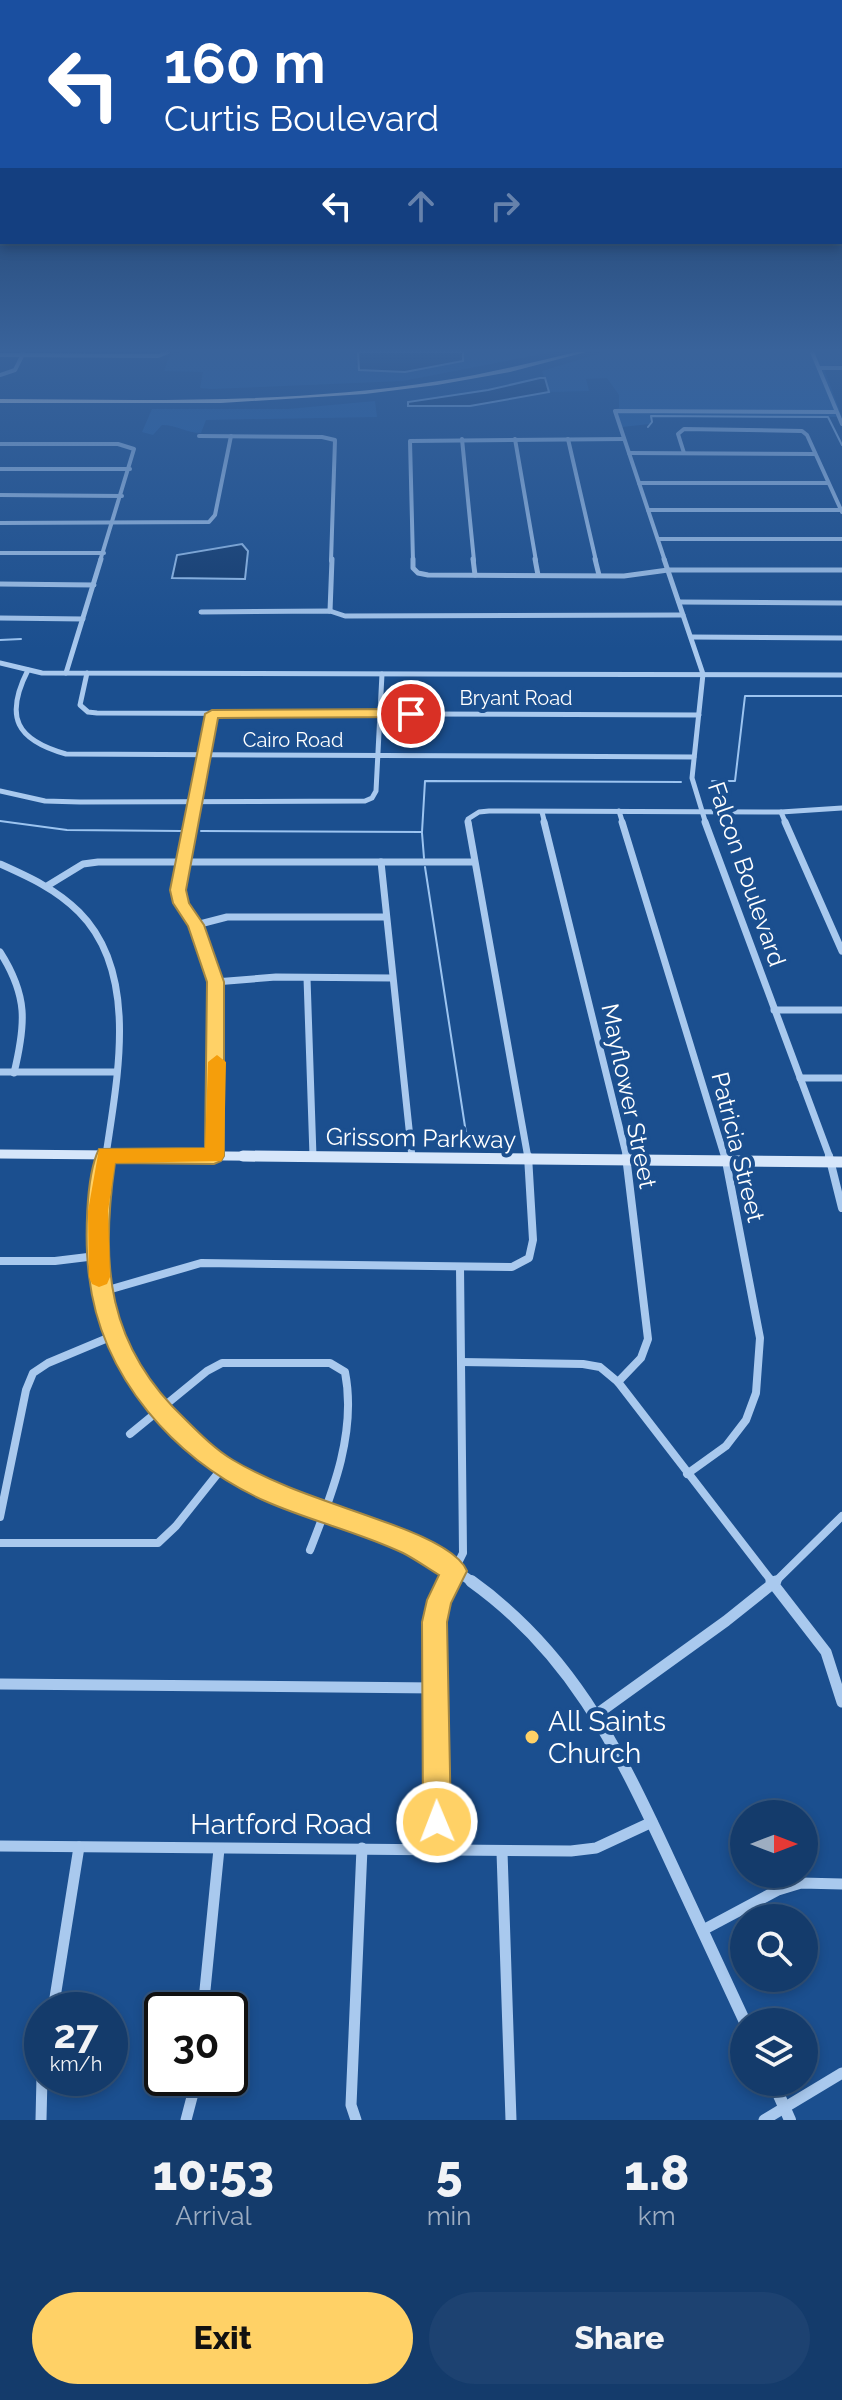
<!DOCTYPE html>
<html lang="en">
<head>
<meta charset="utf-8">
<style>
	:root { --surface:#143b6b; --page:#1d4271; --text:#f1f3f6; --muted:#9dadc1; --line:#33557e; --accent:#ffd166 }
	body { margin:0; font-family:Raleway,sans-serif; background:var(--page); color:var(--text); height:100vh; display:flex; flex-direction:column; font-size:30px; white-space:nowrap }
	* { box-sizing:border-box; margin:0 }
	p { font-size:26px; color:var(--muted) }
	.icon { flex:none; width:44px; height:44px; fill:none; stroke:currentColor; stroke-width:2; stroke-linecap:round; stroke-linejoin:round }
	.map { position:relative; height:2120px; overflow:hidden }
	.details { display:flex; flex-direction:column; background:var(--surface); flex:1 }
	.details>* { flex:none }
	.hud { position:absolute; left:0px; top:0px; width:842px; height:244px; box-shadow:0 4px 12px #0003,0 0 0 2px var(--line); background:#1a4fa0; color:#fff; overflow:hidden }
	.needle { width:52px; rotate:90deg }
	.controls { position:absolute; left:730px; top:1800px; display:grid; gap:16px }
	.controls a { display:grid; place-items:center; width:88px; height:88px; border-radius:50%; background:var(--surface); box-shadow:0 4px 12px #0003,0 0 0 2px var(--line); font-size:40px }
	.speed { position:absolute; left:24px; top:1992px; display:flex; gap:16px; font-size:40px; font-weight:700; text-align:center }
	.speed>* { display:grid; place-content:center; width:104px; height:104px; border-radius:50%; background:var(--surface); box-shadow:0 4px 12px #0003,0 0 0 2px var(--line); line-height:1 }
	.speed small { font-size:20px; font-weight:400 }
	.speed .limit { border:4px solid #111; border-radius:12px; background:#fff; color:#111 }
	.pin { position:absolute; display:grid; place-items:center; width:68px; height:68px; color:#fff; margin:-34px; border:4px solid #fff; border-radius:50%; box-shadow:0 2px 8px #0007 }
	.me { position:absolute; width:88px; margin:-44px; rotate:359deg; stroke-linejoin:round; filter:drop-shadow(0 0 6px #0008) }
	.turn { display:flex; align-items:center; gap:28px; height:168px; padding:0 32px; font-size:36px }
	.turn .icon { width:104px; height:104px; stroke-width:2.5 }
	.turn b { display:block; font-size:56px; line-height:68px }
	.lanes { display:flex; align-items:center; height:76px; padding:0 32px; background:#0003; justify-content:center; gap:40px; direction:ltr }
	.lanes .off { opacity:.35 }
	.eta { display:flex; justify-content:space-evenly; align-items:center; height:136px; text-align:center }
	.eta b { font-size:48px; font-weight:800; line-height:56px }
	.cta { display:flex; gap:16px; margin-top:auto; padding:16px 32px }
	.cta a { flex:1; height:92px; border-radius:48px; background:var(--accent); color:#111; font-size:32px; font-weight:800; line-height:92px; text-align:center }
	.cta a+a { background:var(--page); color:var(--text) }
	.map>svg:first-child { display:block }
	.green { fill:#2461a8 }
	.water { fill:#123a6d; stroke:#9cc4f0; stroke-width:2 }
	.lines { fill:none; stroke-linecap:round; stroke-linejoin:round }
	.stream { stroke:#9cc4f0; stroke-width:2 }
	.minor-far4 { stroke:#a9c9ee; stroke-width:4 }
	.minor-far3 { stroke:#a9c9ee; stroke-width:5 }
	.minor-far2 { stroke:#a9c9ee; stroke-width:7 }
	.minor-far1 { stroke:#a9c9ee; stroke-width:8 }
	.minor { stroke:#a9c9ee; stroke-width:11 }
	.tertiary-far2 { stroke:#a9c9ee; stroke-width:8 }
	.tertiary-far1 { stroke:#a9c9ee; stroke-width:10 }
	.tertiary { stroke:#a9c9ee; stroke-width:12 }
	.secondary-far1 { stroke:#d6e6fa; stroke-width:9 }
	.secondary { stroke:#d6e6fa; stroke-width:11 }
	.motorway { fill:#fff; fill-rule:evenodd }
	.route { fill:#ffd166; stroke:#a68842; stroke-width:2 }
	.slow { fill:#f59e0b }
	.poi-dot { fill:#ffd166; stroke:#1b4f8f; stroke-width:3 }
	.labels { text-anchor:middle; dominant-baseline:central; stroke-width:8; stroke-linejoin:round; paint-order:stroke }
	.far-street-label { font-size:20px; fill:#fff; stroke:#1b4f8f }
	.street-label { font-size:24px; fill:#fff; stroke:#1b4f8f }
	.near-poi-label { font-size:28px; fill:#fff; stroke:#1b4f8f; text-anchor:start }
	.near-street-label { font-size:28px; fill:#fff; stroke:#1b4f8f }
</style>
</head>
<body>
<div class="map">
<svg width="842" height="2120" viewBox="0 0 842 2120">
	<rect width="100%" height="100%" fill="#1b4f8f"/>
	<g class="green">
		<path d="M181,352H358L356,365L463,361V352H552L403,381L211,389L200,388L203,372L164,371L169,357Z"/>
		<path d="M604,352H842V365L823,366L842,417L651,416L650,424L622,427L617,412L837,411L613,410L619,408V395L607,378L586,379L589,391L548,392L542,371Z"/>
		<path d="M375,401L377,417L206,420L201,433C186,433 177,425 162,425L153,435L142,432L152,409H288Z"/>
	</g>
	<g class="water">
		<path d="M358,352H463V361L405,372L359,370Z"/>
		<path d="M540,378H545L549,392L470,406H408V402L488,390Z"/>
		<path d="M242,544L248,551L245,579L172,578L177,555Z"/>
	</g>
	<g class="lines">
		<g class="stream">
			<path d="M648,427L652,422L651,416L828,417L842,445"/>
			<path d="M0,640L21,639"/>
			<path d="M712,781H735L745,696H842"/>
			<path d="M0,821L67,830L181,831"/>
			<path d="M201,831L422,832L425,781L681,782"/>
			<path d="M422,833L424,858"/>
			<path d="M425,867L466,1133"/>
		</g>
		<g class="minor-far4">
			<path d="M812,352L842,424"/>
			<path d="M0,355L158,356L168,352"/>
			<path d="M820,368H842"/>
			<path d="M0,375L15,370L23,354"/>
			<path d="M199,436L322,437L335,440L331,561"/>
			<path d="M462,439L474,561"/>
			<path d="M515,439L536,561"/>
			<path d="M568,439L596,561"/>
			<path d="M0,444H118L134,449L100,561"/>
			<path d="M629,453L815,454"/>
			<path d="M684,453L678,434L684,429L802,431L807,435L842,512"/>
			<path d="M0,469H130"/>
			<path d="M639,483H828"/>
			<path d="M0,495L122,496"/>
			<path d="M648,510H841"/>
			<path d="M0,523L209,522L215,515L231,436"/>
			<path d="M658,539H842"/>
			<path d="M0,553H104"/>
			<path d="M413,561L410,441L624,439"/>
			<path d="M665,561L615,411L836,412"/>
		</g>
		<g class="minor-far3">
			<path d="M413,559V568L418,573L428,575L624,576L668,570H842"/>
			<path d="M473,559L475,575"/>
			<path d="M535,559L538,575"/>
			<path d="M595,559L599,575"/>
			<path d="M664,559L703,674L692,778L706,824"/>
			<path d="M0,584L94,585"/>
			<path d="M679,602L842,603"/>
			<path d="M330,611L332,559"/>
			<path d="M201,612L330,611L345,616L683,615"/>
			<path d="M0,618L83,619"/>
			<path d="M691,637L842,638"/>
			<path d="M0,663L42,673L842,675"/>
			<path d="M28,670C4,717 16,740 66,754L694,757"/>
			<path d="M66,673L101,559"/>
			<path d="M87,673L80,705L88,712L97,713L699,715"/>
			<path d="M0,791L45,801L80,802L365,801L372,798L376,791L382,674"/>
			<path d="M619,811L623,824"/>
			<path d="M542,812L545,824"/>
			<path d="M781,812L786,824"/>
			<path d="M191,824L212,714"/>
			<path d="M469,824L468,819L479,812L489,811L781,812L842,808"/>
		</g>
		<g class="minor-far2">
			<path d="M191,822L178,890L181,903L196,925L215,982L214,1156"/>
			<path d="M468,822L528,1158"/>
			<path d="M544,822L627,1158"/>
			<path d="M622,822L725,1158"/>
			<path d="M705,822L830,1158"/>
			<path d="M785,822L842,951"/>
			<path d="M381,862L412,1157"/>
			<path d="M0,864C29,877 56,889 79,912C140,973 117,1079 106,1155"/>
			<path d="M47,886L83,864L98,862H473"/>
			<path d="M196,925L227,917H386"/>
			<path d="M0,952C28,996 26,1023 14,1073"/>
			<path d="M307,978L313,1156"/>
			<path d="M215,982L276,977L392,978"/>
			<path d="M774,1010H842"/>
			<path d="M0,1072H115"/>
			<path d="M800,1078H842"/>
		</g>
		<g class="minor-far1">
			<path d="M829,1156L842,1208"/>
			<path d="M0,1261H55L96,1256"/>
			<path d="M101,1292L201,1263L512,1267L529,1258L533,1240L528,1156"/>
			<path d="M461,1362L583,1364L600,1367L618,1382L773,1583"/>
			<path d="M618,1382L641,1358L648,1339L626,1156"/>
			<path d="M130,1434L207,1371L222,1363H330L345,1372C357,1433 332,1494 310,1550"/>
			<path d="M687,1474L726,1446L746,1420L756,1393L760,1338L725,1156"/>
			<path d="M0,1517L26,1390L33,1373L48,1363L115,1335"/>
			<path d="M0,1543H158L176,1526L223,1467"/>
			<path d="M448,1583L463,1553L460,1267"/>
			<path d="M774,1583L842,1516"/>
		</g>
		<g class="minor">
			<path d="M771,1581L826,1652L842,1702"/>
			<path d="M0,1684L436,1688"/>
			<path d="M597,1714L726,1621L776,1581"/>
			<path d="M0,1846L571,1851L596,1848L652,1822"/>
			<path d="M437,1849L435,1622L439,1600L449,1581"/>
			<path d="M502,1852L511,2120"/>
			<path d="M703,1930L778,1890L801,1883L842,1884"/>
			<path d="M53,2010L79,1847"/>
			<path d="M203,2010L219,1849"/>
			<path d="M41,2120L42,2077"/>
			<path d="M186,2120L197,2078"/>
			<path d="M356,2120L351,2105L362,1848"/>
			<path d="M764,2120L842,2073"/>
		</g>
		<path class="tertiary-far2" d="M106,1158V1155"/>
		<path class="tertiary-far1" d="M106,1156C102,1188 95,1221 96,1253C100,1358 175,1451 269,1492C339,1522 411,1537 474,1583"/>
		<g class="tertiary">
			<path d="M471,1581C569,1651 615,1743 665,1850C692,1907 718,1965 745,2022"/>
			<path d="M773,2082L790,2120"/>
		</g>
		<path class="secondary-far1" d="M0,1154L453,1158"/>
		<path class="secondary" d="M243,1156L842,1162"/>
		<path class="motorway" d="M576,352H586L510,372L437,385L365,394L221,403H0V399C146,400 294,404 439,381C485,374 530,363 576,352Z"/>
	</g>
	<linearGradient id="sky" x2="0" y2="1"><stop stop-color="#0f2b4f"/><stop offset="0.54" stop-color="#39639b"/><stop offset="1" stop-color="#39639b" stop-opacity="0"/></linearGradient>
	<rect width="842" height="649" fill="url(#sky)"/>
	<path class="route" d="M411,709L418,714L416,717L218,718L186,890L189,903L204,925L224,982V1156L221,1161L214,1164L115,1163C100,1265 107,1346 186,1420C200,1434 216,1450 233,1460C280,1488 334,1503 385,1522C408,1530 458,1549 467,1571L451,1603L447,1622L451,1822L447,1832L437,1836L427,1832L423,1822L422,1622L427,1600L439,1575C427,1568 415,1559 403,1553C359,1532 310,1521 265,1501C175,1460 101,1378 89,1276C85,1245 85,1177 99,1149L205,1148L207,982L188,926L173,903L170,890L205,714L212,710Z"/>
	<path class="slow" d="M217,1055L226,1062L224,1156L221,1161L115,1163L108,1211L110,1277L107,1284L99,1287L92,1284L89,1277L88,1211L99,1149L205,1148L208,1062Z"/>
	<circle class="poi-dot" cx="532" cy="1737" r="8"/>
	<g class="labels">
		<g class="far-street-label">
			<text x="516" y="698">Bryant Road</text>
			<text x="293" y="740">Cairo Road</text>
		</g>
		<g class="street-label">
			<text transform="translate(747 874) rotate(71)">Falcon Boulevard</text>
			<text transform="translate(629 1096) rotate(78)">Mayflower Street</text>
			<text transform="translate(421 1138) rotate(1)">Grissom Parkway</text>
			<text transform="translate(738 1147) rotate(76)">Patricia Street</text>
		</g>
		<g class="near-poi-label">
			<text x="548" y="1721">All Saints<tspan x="548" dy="32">Church</tspan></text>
		</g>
		<g class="near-street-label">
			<text x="281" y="1824">Hartford Road</text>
		</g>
	</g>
</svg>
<div class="controls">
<a><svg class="needle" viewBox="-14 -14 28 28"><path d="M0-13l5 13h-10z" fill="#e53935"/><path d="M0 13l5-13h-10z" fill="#9dadc1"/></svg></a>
<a><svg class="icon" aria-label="search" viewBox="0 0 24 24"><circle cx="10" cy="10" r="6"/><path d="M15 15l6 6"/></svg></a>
<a><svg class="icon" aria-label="layers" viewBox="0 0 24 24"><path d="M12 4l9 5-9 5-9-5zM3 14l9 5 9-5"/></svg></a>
</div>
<div class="speed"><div>27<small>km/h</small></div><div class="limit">30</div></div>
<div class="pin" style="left:411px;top:714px;background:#d93025"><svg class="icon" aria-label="arrive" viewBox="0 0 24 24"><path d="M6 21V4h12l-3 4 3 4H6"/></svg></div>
<svg class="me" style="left:437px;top:1822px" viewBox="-20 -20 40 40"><circle r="17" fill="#ffd166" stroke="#fff" stroke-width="3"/><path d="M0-11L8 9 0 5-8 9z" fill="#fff"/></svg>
<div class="hud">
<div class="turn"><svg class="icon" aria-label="left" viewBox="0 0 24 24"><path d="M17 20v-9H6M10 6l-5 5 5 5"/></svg><div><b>160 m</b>Curtis Boulevard</div></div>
<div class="lanes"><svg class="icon" aria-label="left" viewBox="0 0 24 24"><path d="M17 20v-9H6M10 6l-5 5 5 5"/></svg><svg class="icon off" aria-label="ahead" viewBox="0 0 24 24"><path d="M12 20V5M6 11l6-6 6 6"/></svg><svg class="icon off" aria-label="right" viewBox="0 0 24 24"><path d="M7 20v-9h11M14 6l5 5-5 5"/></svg></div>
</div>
</div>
<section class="details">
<div class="eta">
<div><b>10:53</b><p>Arrival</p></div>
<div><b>5</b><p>min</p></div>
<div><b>1.8</b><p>km</p></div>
</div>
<div class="cta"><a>Exit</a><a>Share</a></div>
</section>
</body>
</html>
